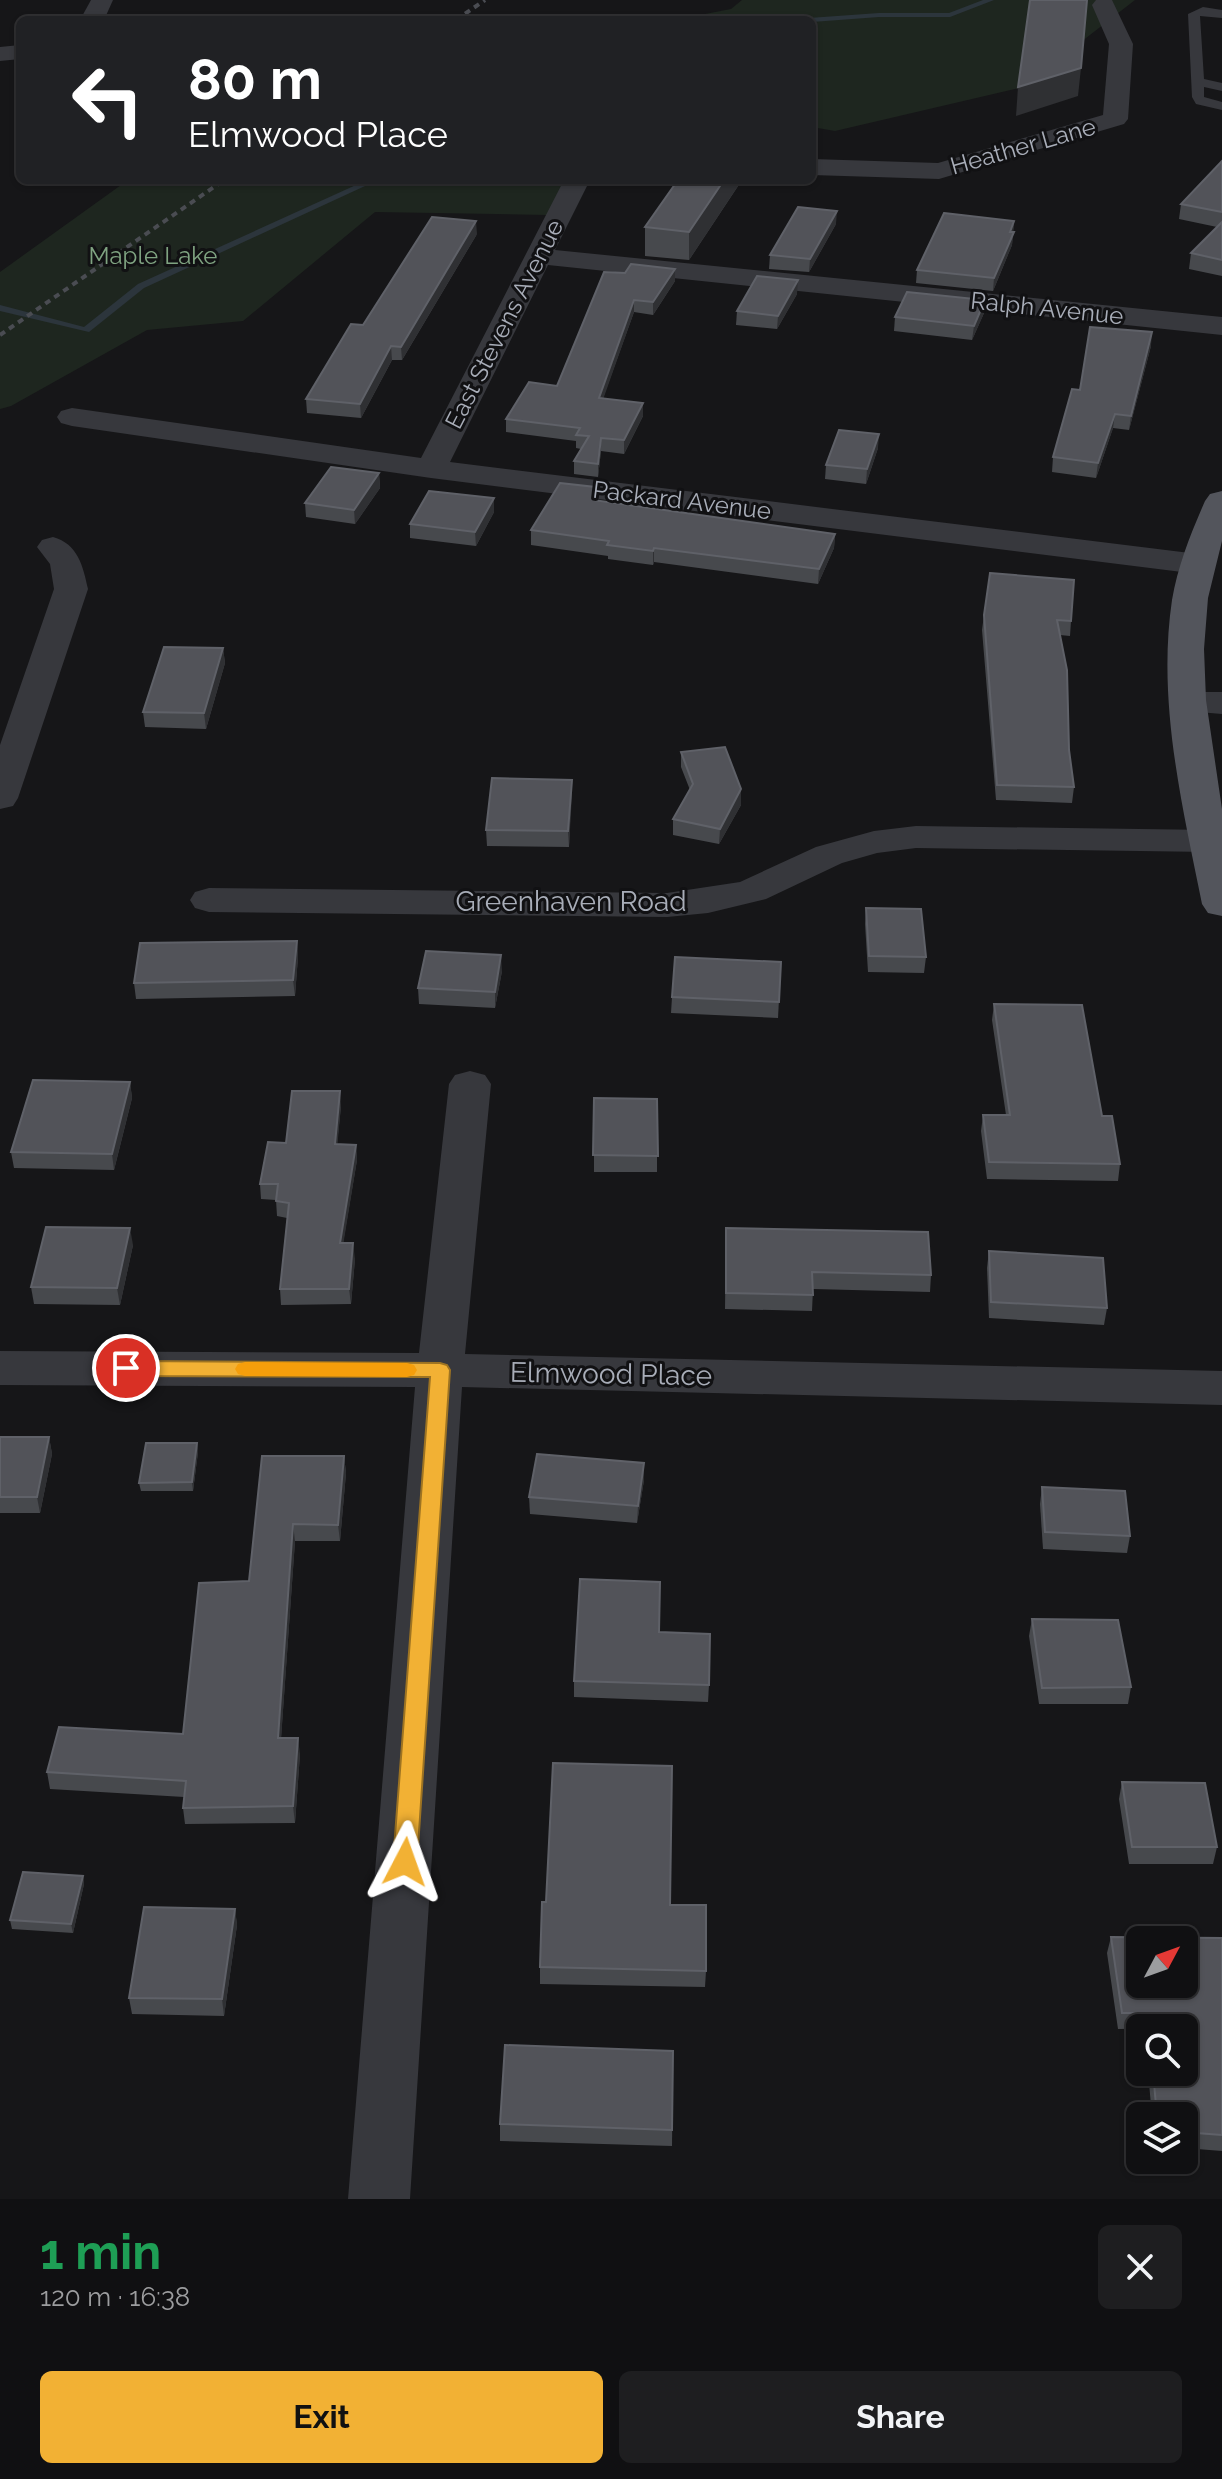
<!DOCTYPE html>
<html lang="en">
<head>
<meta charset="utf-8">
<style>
	:root { --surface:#101012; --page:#1e1e20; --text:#f1f3f6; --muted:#9c9d9f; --line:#303032; --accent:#f2b134 }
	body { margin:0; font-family:Raleway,sans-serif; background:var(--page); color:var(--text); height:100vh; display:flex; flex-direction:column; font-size:30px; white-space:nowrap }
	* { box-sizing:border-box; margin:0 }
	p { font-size:26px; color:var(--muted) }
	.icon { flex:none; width:44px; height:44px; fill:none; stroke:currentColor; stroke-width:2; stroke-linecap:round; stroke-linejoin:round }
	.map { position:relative; height:2199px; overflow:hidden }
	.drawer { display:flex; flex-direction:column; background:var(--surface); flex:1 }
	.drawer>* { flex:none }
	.guide { position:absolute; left:16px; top:16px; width:800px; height:168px; border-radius:12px; box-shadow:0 2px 6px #0004,0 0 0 2px var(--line); background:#202124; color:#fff; overflow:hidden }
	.needle { width:52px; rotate:49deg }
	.tools { position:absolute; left:1126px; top:1926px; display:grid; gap:16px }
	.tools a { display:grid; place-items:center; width:72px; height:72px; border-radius:12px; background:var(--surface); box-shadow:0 2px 6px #0004,0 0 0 2px var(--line); font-size:40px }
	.pin { position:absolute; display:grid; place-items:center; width:68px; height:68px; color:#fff; margin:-34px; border:4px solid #fff; border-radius:50%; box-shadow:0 2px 8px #0007 }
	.me { position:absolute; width:88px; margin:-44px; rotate:4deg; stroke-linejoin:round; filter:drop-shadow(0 0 6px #0008) }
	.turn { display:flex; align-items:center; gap:28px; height:168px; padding:0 40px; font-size:36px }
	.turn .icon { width:104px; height:104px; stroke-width:2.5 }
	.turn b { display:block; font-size:56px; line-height:68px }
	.round { display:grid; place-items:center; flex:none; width:84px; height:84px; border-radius:12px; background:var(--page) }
	.overview { display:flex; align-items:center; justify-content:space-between; height:136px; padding:0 40px }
	h1 { font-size:48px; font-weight:700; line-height:60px; color:#1e9e55 }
	.button { display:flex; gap:16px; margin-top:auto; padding:16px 40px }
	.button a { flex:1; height:92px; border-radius:12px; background:var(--accent); color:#111; font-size:32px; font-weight:700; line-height:92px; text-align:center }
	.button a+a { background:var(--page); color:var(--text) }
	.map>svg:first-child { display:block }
	.green { fill:#1e261f }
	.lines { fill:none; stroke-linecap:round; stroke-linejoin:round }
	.stream { fill:#2c353c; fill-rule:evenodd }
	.lane { fill:#37383d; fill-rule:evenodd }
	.street { fill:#37383d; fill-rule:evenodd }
	.primary { fill:#53555c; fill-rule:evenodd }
	.rail { stroke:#4a4c52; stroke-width:4; stroke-dasharray:6 5; stroke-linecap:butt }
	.wall { fill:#47494d }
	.shaded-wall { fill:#2f3033 }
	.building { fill:#525359; stroke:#5f6168; stroke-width:2; fill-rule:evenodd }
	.route { fill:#f2b134; stroke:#9d7322; stroke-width:2 }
	.slow { fill:#f59e0b }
	.labels { text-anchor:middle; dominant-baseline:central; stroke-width:6; stroke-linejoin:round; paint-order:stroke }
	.far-street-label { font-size:24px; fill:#a8adb8; stroke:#111113 }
	.far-park-label { font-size:24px; fill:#7fa381; stroke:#111113 }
	.street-label { font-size:28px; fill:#a8adb8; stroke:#111113 }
</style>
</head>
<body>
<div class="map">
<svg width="1222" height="2199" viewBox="0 0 1222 2199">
	<rect width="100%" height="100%" fill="#161618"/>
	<g class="green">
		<path d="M742,0H1135L1023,87L835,131L812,127V20H674L731,9Z"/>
		<path d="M128,180H579L547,215L375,212L243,321L147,330L11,406L0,409V272Z"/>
	</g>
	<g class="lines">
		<g class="stream">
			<path d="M983,0H994L950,17H879L812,22V20H805L809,18L879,13H949Z"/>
			<path d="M367,180H378L144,288L89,332L0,311V305L84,327L138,284Z"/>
		</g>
		<path class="lane" d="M1203,7L1222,10V18L1200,16L1204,79L1222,83V91L1204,87V97L1222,102V110L1196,104L1192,97L1188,14Z"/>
		<g class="street">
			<path d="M91,0H113L104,20H80Z"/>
			<path d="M1096,0H1112L1133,44L1128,119L1124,124L939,179L812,175V159L938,163L1103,115L1109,44L1092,5Z"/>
			<path d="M20,45V59L0,61V47Z"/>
			<path d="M564,180H590L555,250L1222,317V335L548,265L450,462L1198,554L1210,557L1214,564L1210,571L1198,574L431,478L72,426L61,423L57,417L61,411L72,408L421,458Z"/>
			<path d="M53,537C78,544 83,566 88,589L18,798L13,806L0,809V745L54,589L50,564L37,547L42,540Z"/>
			<path d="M1187,692H1222V714L1175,710L1169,703L1175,696Z"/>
			<path d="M916,826L1210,830L1222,833V849L1210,852L916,848L877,853L842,863L766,899L708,913L667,917L209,912L195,908L190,900L195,892L209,888L667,893L740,882L816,847L874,831Z"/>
			<path d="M470,1071L485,1075L491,1084L465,1354L1222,1371V1405L462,1387L410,2199H348L415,1387L0,1385V1351L419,1353L449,1084L455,1075Z"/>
		</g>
		<path class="primary" d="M1222,491V541L1208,598L1204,649L1206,700L1222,809V916L1208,913L1202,904C1182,804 1157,702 1172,600C1178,565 1191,533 1205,501L1210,494Z"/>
		<g class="rail">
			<path d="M456,20L485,0"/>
			<path d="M0,335L224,180"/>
		</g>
	</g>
	<g class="wall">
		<path d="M1222,161V276L1189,269L1191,253L1217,227L1179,219L1181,204Z"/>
		<path d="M742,180L689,260L645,256V227Z"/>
		<path d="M1014,221L1012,245L993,291L916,283L917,270Z"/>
		<path d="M836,224L809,272L769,269L770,255Z"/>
		<path d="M477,234L402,360H392L361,418L307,413L306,399L363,325Z"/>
		<path d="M604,272L675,281L653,315L634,312L603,398L643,416L624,454L601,451L598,477L574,474V461L581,449L576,448V441L506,432V419L557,386Z"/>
		<path d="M797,294L777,329L736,325L737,311Z"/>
		<path d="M984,313L972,340L894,331L895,317Z"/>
		<path d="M1151,346L1129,430L1113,428L1096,478L1052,472L1053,457L1080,390Z"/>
		<path d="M878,448L866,484L825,479L826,465Z"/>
		<path d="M379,473L380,488L355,524L306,517L305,503Z"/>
		<path d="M595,487V500L835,534L834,548L818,584L654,562L653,565L608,559V556L531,545V530Z"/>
		<path d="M494,512L476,546L410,538V524Z"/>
		<path d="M984,615L1071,621L1070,636L1060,635L1069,750L1074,787L1072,803L996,800L982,630Z"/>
		<path d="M223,648L225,663L206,729L145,727L143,712Z"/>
		<path d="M681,752L741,805L719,844L673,835V819L690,790L681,767Z"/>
		<path d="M572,780L569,847L487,846L486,830Z"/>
		<path d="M866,908L926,957L924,973L868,972L865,924Z"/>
		<path d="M297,941L298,957L295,996L136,999L134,983Z"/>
		<path d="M781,962L778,1018L671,1013L672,997Z"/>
		<path d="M502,971L495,1008L419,1004L418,988Z"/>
		<path d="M994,1004L1120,1164L1118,1181L987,1179L981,1131L983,1115H1006L992,1020Z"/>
		<path d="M130,1082L132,1098L114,1170L14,1168L11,1152Z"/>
		<path d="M594,1098L657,1099V1172H594Z"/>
		<path d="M341,1106L337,1144L356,1145L357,1160L343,1243L355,1259L351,1304L281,1305L280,1289L287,1218L277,1216L276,1200L261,1199L260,1184L286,1143Z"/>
		<path d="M726,1228L931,1275L930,1292L813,1289L812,1311L725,1309Z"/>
		<path d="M133,1245L120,1305L34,1304L31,1287Z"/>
		<path d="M989,1251L1107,1308L1104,1325L989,1318L987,1268Z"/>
		<path d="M0,1437H49L52,1454L40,1513H0Z"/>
		<path d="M197,1443L198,1452L193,1491H141L139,1483Z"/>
		<path d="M344,1456L346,1473L340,1541H295L281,1738L300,1754L295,1823L185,1824L183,1808L184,1797L50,1789L47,1772L183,1734L249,1581Z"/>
		<path d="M644,1463V1480L637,1523L530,1514L529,1497Z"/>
		<path d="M1042,1487L1130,1536L1127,1553L1043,1549L1040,1504Z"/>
		<path d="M1032,1619L1131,1687L1128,1704H1039L1029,1636Z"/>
		<path d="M659,1632L709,1685L708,1702L574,1697V1681Z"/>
		<path d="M1122,1782L1217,1847L1213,1864H1129L1119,1799Z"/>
		<path d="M83,1876L84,1884L73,1933L12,1929L10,1920Z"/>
		<path d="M670,1905L706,1971L705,1987L540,1984V1967Z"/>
		<path d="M235,1909L237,1925L224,2016L132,2014L129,1998Z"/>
		<path d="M1111,1937L1222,1938V2151L1184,2148V2116H1152L1148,2072H1184V2028L1118,2029L1107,1953Z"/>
		<path d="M673,2051L672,2146L500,2141V2124Z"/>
	</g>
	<g class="shaded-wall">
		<path d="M1081,68L1078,96L1016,116L1018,87Z"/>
		<path d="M724,180H742L689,260V232Z"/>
		<path d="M837,211L836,224L809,272L810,259Z"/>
		<path d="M476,221L477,234L402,360L401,347Z"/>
		<path d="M1014,221L1012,245L993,291L994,278Z"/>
		<path d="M675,269V281L653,315V302Z"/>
		<path d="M798,280L797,294L777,329L778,316Z"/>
		<path d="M634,300V312L599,411V398Z"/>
		<path d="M985,300L984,313L972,340L974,326Z"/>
		<path d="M1152,332L1151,346L1129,430L1131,416Z"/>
		<path d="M391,346L392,360L361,418L360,404Z"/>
		<path d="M643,403V416L624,454V440Z"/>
		<path d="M1115,414L1113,428L1096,478L1098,463Z"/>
		<path d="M879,434L878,448L866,484L867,469Z"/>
		<path d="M601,438V451L598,477V464Z"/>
		<path d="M379,473L380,488L355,524L354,510Z"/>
		<path d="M494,498V512L476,546L475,532Z"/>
		<path d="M835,534L834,548L818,584L819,569Z"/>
		<path d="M654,548V562L653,565V551Z"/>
		<path d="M223,648L225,663L206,729L204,713Z"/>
		<path d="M572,780V795L569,847L568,831Z"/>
		<path d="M741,789V805L719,844L720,829Z"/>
		<path d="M297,941L298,957L295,996L293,980Z"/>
		<path d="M501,955L502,971L495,1008V992Z"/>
		<path d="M130,1082L132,1098L114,1170L112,1154Z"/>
		<path d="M340,1091L341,1106L336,1160L335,1144Z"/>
		<path d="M356,1145L357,1160L341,1258L340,1243Z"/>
		<path d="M130,1228L133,1245L120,1305L117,1288Z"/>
		<path d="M353,1243L355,1259L351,1304L349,1289Z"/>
		<path d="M49,1437L52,1454L40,1513L37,1497Z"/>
		<path d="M197,1443L198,1452L193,1491L192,1482Z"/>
		<path d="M344,1456L346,1473L340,1541L338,1525Z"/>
		<path d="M644,1463V1480L637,1523L638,1506Z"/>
		<path d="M293,1524L295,1541L280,1754L278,1738Z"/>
		<path d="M298,1738L300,1754L295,1823L293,1806Z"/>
		<path d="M83,1876L84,1884L73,1933L71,1924Z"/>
		<path d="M235,1909L237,1925L224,2016L222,1999Z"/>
	</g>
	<g class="building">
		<path d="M1030,0H1087L1081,68L1018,87Z"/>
		<path d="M1222,161V212L1181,204Z"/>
		<path d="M678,180H724L689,232L645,227Z"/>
		<path d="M798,207L837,211L810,259L770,255Z"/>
		<path d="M944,213L1014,221L1010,232H1014L994,278L917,270Z"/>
		<path d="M432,217L476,221L401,347L391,346L360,404L306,399L351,324L363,325Z"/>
		<path d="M1222,222V260L1191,253Z"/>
		<path d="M631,264L675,269L653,302L634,300L599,398L643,403L624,440L601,438L598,464L574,461L589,436L576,435L580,428L506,419L529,382L557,386L604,272L625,273Z"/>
		<path d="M757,276L798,280L778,316L737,311Z"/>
		<path d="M907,292L985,300L974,326L895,317Z"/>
		<path d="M1090,327L1152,332L1131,416L1115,414L1098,463L1053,457L1072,389L1080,390Z"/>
		<path d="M839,430L879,434L867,469L826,465Z"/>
		<path d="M331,467L379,473L354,510L305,503Z"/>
		<path d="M560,483L595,487L593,500L835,534L819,569L654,548L653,551L607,545L609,541L531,530Z"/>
		<path d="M429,491L494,498L475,532L410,524Z"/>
		<path d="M990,573L1074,580L1071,621L1057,620L1067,670L1069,750L1074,787L997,785L984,615Z"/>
		<path d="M164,647L223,648L204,713L143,712Z"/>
		<path d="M725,747L741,789L720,829L673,819L693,784L681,752Z"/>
		<path d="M492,778L572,780L568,831L486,830Z"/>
		<path d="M866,908L921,909L926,957L869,956Z"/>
		<path d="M297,941L293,980L134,983L140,943Z"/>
		<path d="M426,951L501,955L495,992L418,988Z"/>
		<path d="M675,957L781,962L779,1002L672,997Z"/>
		<path d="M994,1004L1082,1005L1102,1116H1112L1120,1164L989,1162L983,1115H1010Z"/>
		<path d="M33,1080L130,1082L112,1154L11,1152Z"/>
		<path d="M292,1091H340L335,1144L356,1145L340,1243H353L349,1289H280L289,1203L276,1201L278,1184H260L268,1142L286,1143Z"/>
		<path d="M594,1098L657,1099L658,1156L593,1155Z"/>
		<path d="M46,1227L130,1228L117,1288L31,1287Z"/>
		<path d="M726,1228L928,1232L931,1275L812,1272L813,1295L726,1293Z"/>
		<path d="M989,1251L1103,1258L1107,1308L991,1302Z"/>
		<path d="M0,1437H49L37,1497H0Z"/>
		<path d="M146,1443H197L192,1482L139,1483Z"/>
		<path d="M537,1454L644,1463L638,1506L529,1497Z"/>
		<path d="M262,1456H344L338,1525L293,1524L278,1738H298L293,1806L183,1808L186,1781L47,1772L59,1727L183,1734L199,1583L249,1581Z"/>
		<path d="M1042,1487L1125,1491L1130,1536L1045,1532Z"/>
		<path d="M580,1579L660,1582L659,1632L710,1634L709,1685L574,1681Z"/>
		<path d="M1032,1619L1118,1620L1131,1687L1042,1688Z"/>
		<path d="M553,1763L672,1766L670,1905H706V1971L540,1967L542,1902H546Z"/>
		<path d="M1122,1782L1205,1783L1217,1847H1132Z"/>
		<path d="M23,1872L83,1876L71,1924L10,1920Z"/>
		<path d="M144,1907L235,1909L222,1999L129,1998Z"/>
		<path d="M1111,1937L1222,1938V2135L1184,2132V2116H1157L1153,2072H1184V2028H1149L1148,2013H1122ZM1140,1940H1184V1984H1140Z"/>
		<path d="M505,2045L673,2051L672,2130L500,2124Z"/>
	</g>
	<path class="route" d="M126,1361L440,1363L447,1365L450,1370L417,1862L414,1869L405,1872L397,1869L393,1862L430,1377L126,1376L119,1374L116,1368L119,1363Z"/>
	<path class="slow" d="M245,1362L407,1363L414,1365L417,1370L414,1375L407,1377L245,1376L238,1374L235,1369L238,1364Z"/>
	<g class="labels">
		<g class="far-street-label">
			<text transform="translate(1023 146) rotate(-16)">Heather Lane</text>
			<text transform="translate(1047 308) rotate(6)">Ralph Avenue</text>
			<text transform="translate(504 324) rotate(-63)">East Stevens Avenue</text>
			<text transform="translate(682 500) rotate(7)">Packard Avenue</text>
		</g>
		<g class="far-park-label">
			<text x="153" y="255">Maple Lake</text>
		</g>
		<g class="street-label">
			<text x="571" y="901">Greenhaven Road</text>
			<text transform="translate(611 1374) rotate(1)">Elmwood Place</text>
		</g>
	</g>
</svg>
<div class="tools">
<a><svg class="needle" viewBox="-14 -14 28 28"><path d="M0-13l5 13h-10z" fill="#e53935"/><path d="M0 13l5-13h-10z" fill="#9c9d9f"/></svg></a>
<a><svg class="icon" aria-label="search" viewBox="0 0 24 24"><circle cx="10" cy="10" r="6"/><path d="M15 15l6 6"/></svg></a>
<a><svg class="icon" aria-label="layers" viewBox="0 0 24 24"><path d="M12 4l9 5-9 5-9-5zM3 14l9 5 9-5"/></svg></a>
</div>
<div class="pin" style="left:126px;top:1368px;background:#d93025"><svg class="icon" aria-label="arrive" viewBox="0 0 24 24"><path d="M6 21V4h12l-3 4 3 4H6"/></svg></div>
<svg class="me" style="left:405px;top:1862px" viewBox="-20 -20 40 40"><path d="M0-17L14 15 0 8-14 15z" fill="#f2b134" stroke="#fff" stroke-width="4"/></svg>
<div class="guide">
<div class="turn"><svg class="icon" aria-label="left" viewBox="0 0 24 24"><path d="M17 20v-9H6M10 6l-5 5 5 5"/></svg><div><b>80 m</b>Elmwood Place</div></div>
</div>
</div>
<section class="drawer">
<div class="overview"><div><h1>1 min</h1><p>120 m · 16:38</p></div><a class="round"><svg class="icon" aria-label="close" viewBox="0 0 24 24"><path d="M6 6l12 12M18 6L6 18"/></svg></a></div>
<div class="button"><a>Exit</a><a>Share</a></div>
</section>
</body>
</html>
